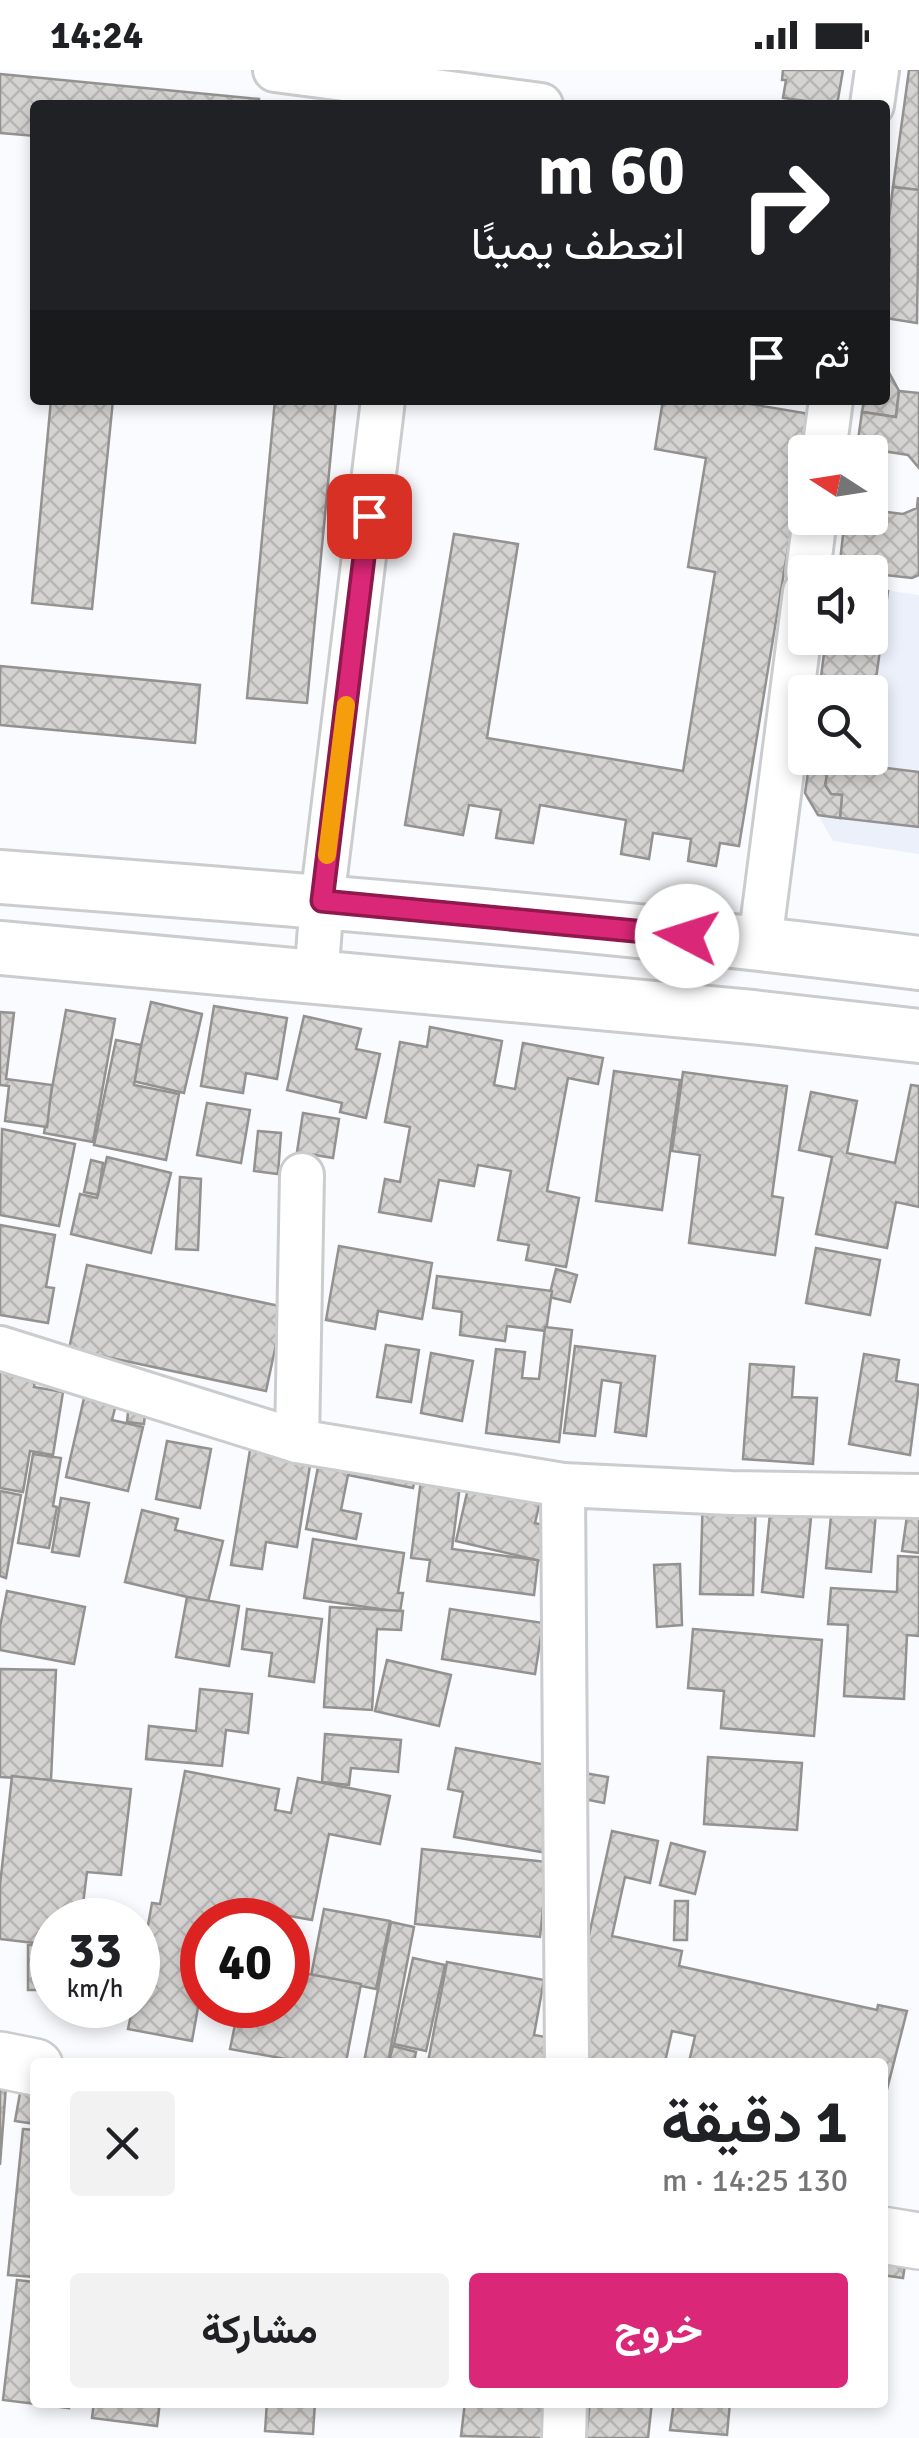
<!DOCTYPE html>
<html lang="ar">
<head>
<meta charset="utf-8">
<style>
	:root { --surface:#fff; --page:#f2f2f2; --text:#202124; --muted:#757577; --accent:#db2777 }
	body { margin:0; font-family:Signika,Vazirmatn,sans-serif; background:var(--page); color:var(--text); direction:rtl; height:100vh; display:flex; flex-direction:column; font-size:38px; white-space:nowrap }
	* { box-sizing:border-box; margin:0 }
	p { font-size:32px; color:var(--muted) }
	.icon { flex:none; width:55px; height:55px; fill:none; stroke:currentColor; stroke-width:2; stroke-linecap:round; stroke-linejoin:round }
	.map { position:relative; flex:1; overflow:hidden; direction:ltr }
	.drawer { position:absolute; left:30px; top:1988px; width:858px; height:350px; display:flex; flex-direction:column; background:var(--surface); border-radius:10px; box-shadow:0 5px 15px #0003; direction:rtl }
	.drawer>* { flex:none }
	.banner { position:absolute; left:30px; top:30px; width:860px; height:305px; border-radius:10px; box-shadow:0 5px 15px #0003; direction:rtl; background:#202124; color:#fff; overflow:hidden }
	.needle { width:65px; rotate:282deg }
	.controls { position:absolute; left:788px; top:365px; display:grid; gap:20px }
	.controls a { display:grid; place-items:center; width:100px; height:100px; border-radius:10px; background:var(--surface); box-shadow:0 5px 15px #0003; font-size:50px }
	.speed { position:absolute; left:30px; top:1828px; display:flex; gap:20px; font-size:50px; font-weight:700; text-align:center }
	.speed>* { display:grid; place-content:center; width:130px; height:130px; border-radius:50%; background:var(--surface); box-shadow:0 5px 15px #0003; line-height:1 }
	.speed small { font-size:25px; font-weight:400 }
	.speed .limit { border:15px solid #d22; background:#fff; color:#111 }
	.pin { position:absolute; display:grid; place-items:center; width:85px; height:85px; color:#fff; margin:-42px; border-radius:20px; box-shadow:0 5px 15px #0006 }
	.me { position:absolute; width:110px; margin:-55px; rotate:275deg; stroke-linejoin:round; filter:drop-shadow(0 0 8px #0008) }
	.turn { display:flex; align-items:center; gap:35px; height:210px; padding:0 40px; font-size:45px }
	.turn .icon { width:130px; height:130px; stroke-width:2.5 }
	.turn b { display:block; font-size:70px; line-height:85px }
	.then { display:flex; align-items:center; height:95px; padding:0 40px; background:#0003; gap:20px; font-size:38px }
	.round { display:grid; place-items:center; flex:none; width:105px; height:105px; border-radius:10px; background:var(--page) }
	.head { display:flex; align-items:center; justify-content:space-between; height:170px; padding:0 40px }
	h1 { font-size:60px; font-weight:700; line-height:75px }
	.primary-button { display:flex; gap:20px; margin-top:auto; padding:20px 40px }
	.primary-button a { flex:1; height:115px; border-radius:10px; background:var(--accent); color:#fff; font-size:40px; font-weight:700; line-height:115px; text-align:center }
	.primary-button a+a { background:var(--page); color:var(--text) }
	.status { display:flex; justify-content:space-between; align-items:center; height:70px; padding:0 50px; background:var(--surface); direction:ltr }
	.status svg { height:28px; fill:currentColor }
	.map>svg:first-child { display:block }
	.built { fill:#ecf0fa }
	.building { fill:url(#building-cross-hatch); stroke:#949290; stroke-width:2.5 }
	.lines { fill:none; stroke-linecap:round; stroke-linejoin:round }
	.minor-casing { stroke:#cbccce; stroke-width:48 }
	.tertiary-casing { stroke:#cbccce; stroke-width:58 }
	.secondary-casing { stroke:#cbccce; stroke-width:60 }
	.minor { stroke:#fff; stroke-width:42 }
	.tertiary { stroke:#fff; stroke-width:52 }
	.secondary { stroke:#fff; stroke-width:55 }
	.route-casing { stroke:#8e194d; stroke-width:25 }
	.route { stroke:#db2777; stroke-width:18 }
	.slow { stroke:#f59e0b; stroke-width:18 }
</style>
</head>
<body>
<div class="status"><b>14:24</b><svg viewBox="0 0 49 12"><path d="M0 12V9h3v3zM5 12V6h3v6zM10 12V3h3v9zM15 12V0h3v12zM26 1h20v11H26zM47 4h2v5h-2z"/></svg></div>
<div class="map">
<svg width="919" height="2368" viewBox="0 0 919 2368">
	<defs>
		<pattern id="building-cross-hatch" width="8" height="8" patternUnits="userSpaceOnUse" patternTransform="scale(2.5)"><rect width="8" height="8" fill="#d5d3d1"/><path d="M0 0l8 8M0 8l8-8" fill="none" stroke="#b8b6b4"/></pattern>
	</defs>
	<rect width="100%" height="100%" fill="#fafbfe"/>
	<path class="built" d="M870,518L919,525V784L833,771L805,723L810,688H870V622H819L826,568H870Z"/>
	<g class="building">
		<path d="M783,0H843L837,35L783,28L786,10H782Z"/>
		<path d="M909,0H919V120L893,117Z"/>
		<path d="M0,4L259,29V35H35V66L0,63Z"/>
		<path d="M893,117L919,120L917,253L885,248L890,179L885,178Z"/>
		<path d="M885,295L899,321L896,347L862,342L864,330H885Z"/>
		<path d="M899,321L919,323V398L908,385L857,377L862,342L896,347Z"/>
		<path d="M51,330H113L92,539L32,533Z"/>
		<path d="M275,330H336L307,633L247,628Z"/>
		<path d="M663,330H726L810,344L739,776L720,773L716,796L688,791L691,769L653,763L649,789L621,784L626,750L540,735L533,773L496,768L501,740L469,735L463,765L405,755L454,464L518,474L487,668L683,701L715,502L688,497L706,388L655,379Z"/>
		<path d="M918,427L919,505L912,508L839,500L845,448H870V440L903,444L917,438Z"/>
		<path d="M870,518L888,521L870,653V622H819L826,568H870Z"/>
		<path d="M0,596L200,615L195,673L0,655Z"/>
		<path d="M810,688H865L870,696L919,702V757L840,748L842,725L831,724L825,715L827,704L808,702Z"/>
		<path d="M808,702L827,704L825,715L831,724L842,725L840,748L818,745L805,723Z"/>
		<path d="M151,932L202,944L184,1023L133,1011Z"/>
		<path d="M214,936L287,948L277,1009L246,1003L243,1023L201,1016Z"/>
		<path d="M66,940L115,949L93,1072L44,1063Z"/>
		<path d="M0,942L14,943L6,1009L52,1015L47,1057L5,1051L9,1016L0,1015Z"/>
		<path d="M304,946L361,959L356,979L380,984L366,1048L340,1042L342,1033L287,1020Z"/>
		<path d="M430,957L502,971L494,1015L515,1019L523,973L603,988L598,1014L568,1008L547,1121L579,1128L566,1197L526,1190L529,1175L498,1170L511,1101L478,1095L474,1116L439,1110L431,1151L379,1142L385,1109L400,1112L410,1057L385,1052L400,972L427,977Z"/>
		<path d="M116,970L141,975L134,1015L179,1024L166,1090L94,1075Z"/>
		<path d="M614,1001L680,1010L662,1140L596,1131Z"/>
		<path d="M683,1002L787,1016L772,1126L783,1128L775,1185L689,1173L700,1085L672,1081Z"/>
		<path d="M911,1015L919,1016V1137L896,1132L887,1178L816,1164L832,1087L799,1080L811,1022L857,1031L847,1083L895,1093Z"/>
		<path d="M207,1033L250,1040L241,1093L197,1085Z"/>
		<path d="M303,1043L339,1049L333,1088L297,1082Z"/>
		<path d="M2,1059L75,1074L59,1156L0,1145Z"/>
		<path d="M258,1061L281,1063L278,1104L254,1101Z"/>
		<path d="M107,1087L171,1103L151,1183L71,1164L80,1124L97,1128Z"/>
		<path d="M91,1090L103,1093L98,1125L84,1122Z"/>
		<path d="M180,1107L201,1109L198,1180L176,1179Z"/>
		<path d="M0,1155L55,1165L46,1217L54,1218L48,1253L0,1245Z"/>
		<path d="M339,1176L432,1193L422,1249L378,1241L375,1259L326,1250Z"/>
		<path d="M816,1178L880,1190L870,1245L806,1233Z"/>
		<path d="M87,1195L284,1237L266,1321L69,1279Z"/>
		<path d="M556,1199L577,1205L570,1232L549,1227Z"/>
		<path d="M437,1206L552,1221L546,1261L507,1256L505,1271L460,1265L462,1242L433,1238Z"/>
		<path d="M545,1257L572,1260L559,1372L486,1363L496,1279L525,1282L522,1308L539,1309Z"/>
		<path d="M386,1275L419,1280L411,1332L377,1327Z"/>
		<path d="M575,1276L655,1286L646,1366L615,1362L621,1313L602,1310L595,1366L564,1363Z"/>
		<path d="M431,1283L473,1291L462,1351L421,1343Z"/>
		<path d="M864,1284L899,1290L896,1311L919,1315L910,1385L849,1374Z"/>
		<path d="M0,1291L38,1297L34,1317L63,1322L53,1385L30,1381L23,1422L0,1418Z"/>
		<path d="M750,1294L794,1297L792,1327L817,1328L813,1394L743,1389Z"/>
		<path d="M87,1315L119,1323L112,1350L143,1357L128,1421L66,1407Z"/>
		<path d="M129,1333L146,1335L144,1354L127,1352Z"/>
		<path d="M167,1371L211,1379L200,1438L156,1429Z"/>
		<path d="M323,1371L419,1391L413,1418L348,1405L341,1440L361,1444L356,1469L306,1459Z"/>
		<path d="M250,1380L311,1389L297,1477L266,1472L262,1499L231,1495Z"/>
		<path d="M33,1384L61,1388L53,1436L57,1437L49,1478L18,1473Z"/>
		<path d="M422,1402L461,1407L452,1479L538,1490L534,1525L427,1511L430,1490L411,1488Z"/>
		<path d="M469,1414L540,1432L535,1453L550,1457L541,1491L456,1471Z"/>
		<path d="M0,1421L21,1425L6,1508L0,1506Z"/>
		<path d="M703,1423L756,1424L753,1525L700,1524Z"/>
		<path d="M772,1424L813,1428L803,1527L762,1522Z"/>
		<path d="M833,1425L877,1429L871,1502L826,1498Z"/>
		<path d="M910,1425L919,1426V1483L902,1481Z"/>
		<path d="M61,1428L89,1433L79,1486L52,1482Z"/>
		<path d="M142,1440L178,1449L175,1460L223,1471L208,1532L125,1512Z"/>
		<path d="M313,1469L404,1483L398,1523H403L400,1542L304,1528Z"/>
		<path d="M898,1486L919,1487V1566L907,1565L904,1629L844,1626L848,1555L828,1554L831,1518L897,1522Z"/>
		<path d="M680,1494L682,1555L657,1557L654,1495Z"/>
		<path d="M7,1521L85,1537L74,1594L0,1580V1557Z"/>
		<path d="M187,1527L239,1536L229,1596L176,1587Z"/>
		<path d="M330,1537L403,1541L401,1560L377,1559L372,1640L324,1637Z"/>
		<path d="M247,1539L322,1549L314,1612L269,1606L272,1583L242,1579Z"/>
		<path d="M450,1539L543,1553L535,1604L442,1589Z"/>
		<path d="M693,1559L822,1570L814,1666L721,1658L724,1621L688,1618Z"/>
		<path d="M387,1590L451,1605L439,1656L375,1641Z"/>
		<path d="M0,1599L56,1600L51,1710L0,1707Z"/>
		<path d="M200,1619L252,1624L248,1663L226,1660L222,1696L146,1689L149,1656L196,1661Z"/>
		<path d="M325,1664L401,1670L398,1702L351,1698L349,1715L322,1712Z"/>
		<path d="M456,1678L562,1698L547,1783L454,1767L463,1722L448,1719Z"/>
		<path d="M708,1687L802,1693L797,1760L704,1754Z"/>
		<path d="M185,1701L279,1719L275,1740L291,1743L298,1708L390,1726L380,1774L329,1764L312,1850L273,1843L271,1850H202V1915L192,1971L128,1959L133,1935H138V1910L152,1833L160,1834Z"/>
		<path d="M584,1703L608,1707L604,1733L579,1728Z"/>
		<path d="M12,1706L131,1719L121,1805L87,1802L81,1850H52V1875L0,1869V1815Z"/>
		<path d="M612,1761L658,1771L650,1813L625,1807L612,1866L682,1881L679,1896L877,1940L878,1935L907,1941L882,2039V1992H689L695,1966L672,1961L665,1992H561Z"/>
		<path d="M671,1773L705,1782L695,1824L660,1815Z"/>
		<path d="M422,1779L548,1792L540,1867L415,1854Z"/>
		<path d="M675,1831H688L687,1870H674Z"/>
		<path d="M324,1839L390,1851L376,1919L311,1906Z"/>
		<path d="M391,1852L414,1857L388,1992H364Z"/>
		<rect x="28" y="1875" width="24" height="45"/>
		<path d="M413,1888L445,1895L426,1981L394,1974Z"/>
		<path d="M447,1892L544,1910L534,1965L551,1968L547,1992H428Z"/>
		<path d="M288,1900L361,1914L346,1992H302L230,1979L239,1935H288Z"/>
		<path d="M393,1976L416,1982L414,1992H389Z"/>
		<path d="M0,2015L6,2016L0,2095Z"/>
		<path d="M20,2023L35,2026V2054L15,2051Z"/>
		<path d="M23,2059L35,2060V2207L8,2205Z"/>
		<path d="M882,2179L907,2182L903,2208L882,2205Z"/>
		<path d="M17,2210L35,2212V2332H70L69,2338L3,2330Z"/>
		<path d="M94,2332H160L157,2356L92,2348Z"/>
		<path d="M267,2332H315L313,2364L265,2361Z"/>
		<path d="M465,2332H546L543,2368L461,2366Z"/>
		<path d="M590,2332H652L648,2368H586Z"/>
		<path d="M674,2332H730L727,2365L670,2360Z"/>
	</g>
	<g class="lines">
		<defs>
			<g id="minor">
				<path d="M275,0L541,35"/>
				<path d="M872,35L877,0"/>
				<path d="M824,382L831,330"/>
				<path d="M808,502L815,448"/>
				<path d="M760,872L805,522"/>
				<path d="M316,909L322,831L383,330"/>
				<path d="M0,1278L297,1371L563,1415L731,1423L919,1426"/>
				<path d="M297,1371L302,1105"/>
				<path d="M563,1415L567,1992"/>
				<path d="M564,2368L565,2332"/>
			</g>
			<g id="tertiary">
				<path d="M0,807C307,830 614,854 919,893"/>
				<path d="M0,878L752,947L919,966"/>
			</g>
			<g id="secondary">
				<path d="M0,1990L35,1997"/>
				<path d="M882,2165L919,2171"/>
			</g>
		</defs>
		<use href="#minor" class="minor-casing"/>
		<use href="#tertiary" class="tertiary-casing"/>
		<use href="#secondary" class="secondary-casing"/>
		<use href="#minor" class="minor"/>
		<use href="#tertiary" class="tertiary"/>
		<use href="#secondary" class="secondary"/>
	</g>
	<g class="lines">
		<defs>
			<path id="route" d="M369,446L322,831L687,866"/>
		</defs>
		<use href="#route" class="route-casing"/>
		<use href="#route" class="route"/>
		<path class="slow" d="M327,785L346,635"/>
	</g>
</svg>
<div class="controls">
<a><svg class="needle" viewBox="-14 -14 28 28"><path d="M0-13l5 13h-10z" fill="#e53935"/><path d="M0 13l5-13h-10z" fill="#757577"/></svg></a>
<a><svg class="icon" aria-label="sound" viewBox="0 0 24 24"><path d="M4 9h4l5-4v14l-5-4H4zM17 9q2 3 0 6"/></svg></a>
<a><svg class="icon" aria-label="search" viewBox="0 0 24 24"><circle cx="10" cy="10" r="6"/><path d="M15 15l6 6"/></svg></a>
</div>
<div class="speed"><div>33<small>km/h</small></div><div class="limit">40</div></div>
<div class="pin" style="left:369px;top:446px;background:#d93025"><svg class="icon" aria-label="arrive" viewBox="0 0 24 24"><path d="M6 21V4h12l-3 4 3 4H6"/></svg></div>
<svg class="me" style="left:687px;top:866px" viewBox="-20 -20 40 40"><circle r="19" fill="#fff"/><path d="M0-13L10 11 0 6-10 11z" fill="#db2777"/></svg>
<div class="banner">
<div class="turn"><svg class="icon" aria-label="right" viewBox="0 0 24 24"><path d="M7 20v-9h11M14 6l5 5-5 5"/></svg><div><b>60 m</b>انعطف يمينًا</div></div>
<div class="then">ثم<svg class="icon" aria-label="arrive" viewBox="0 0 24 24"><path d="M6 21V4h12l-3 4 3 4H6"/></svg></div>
</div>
<section class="drawer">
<div class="head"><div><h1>1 دقيقة</h1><p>130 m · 14:25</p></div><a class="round"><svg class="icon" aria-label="close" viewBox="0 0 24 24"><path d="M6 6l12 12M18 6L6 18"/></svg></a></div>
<div class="primary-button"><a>خروج</a><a>مشاركة</a></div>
</section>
</div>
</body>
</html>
